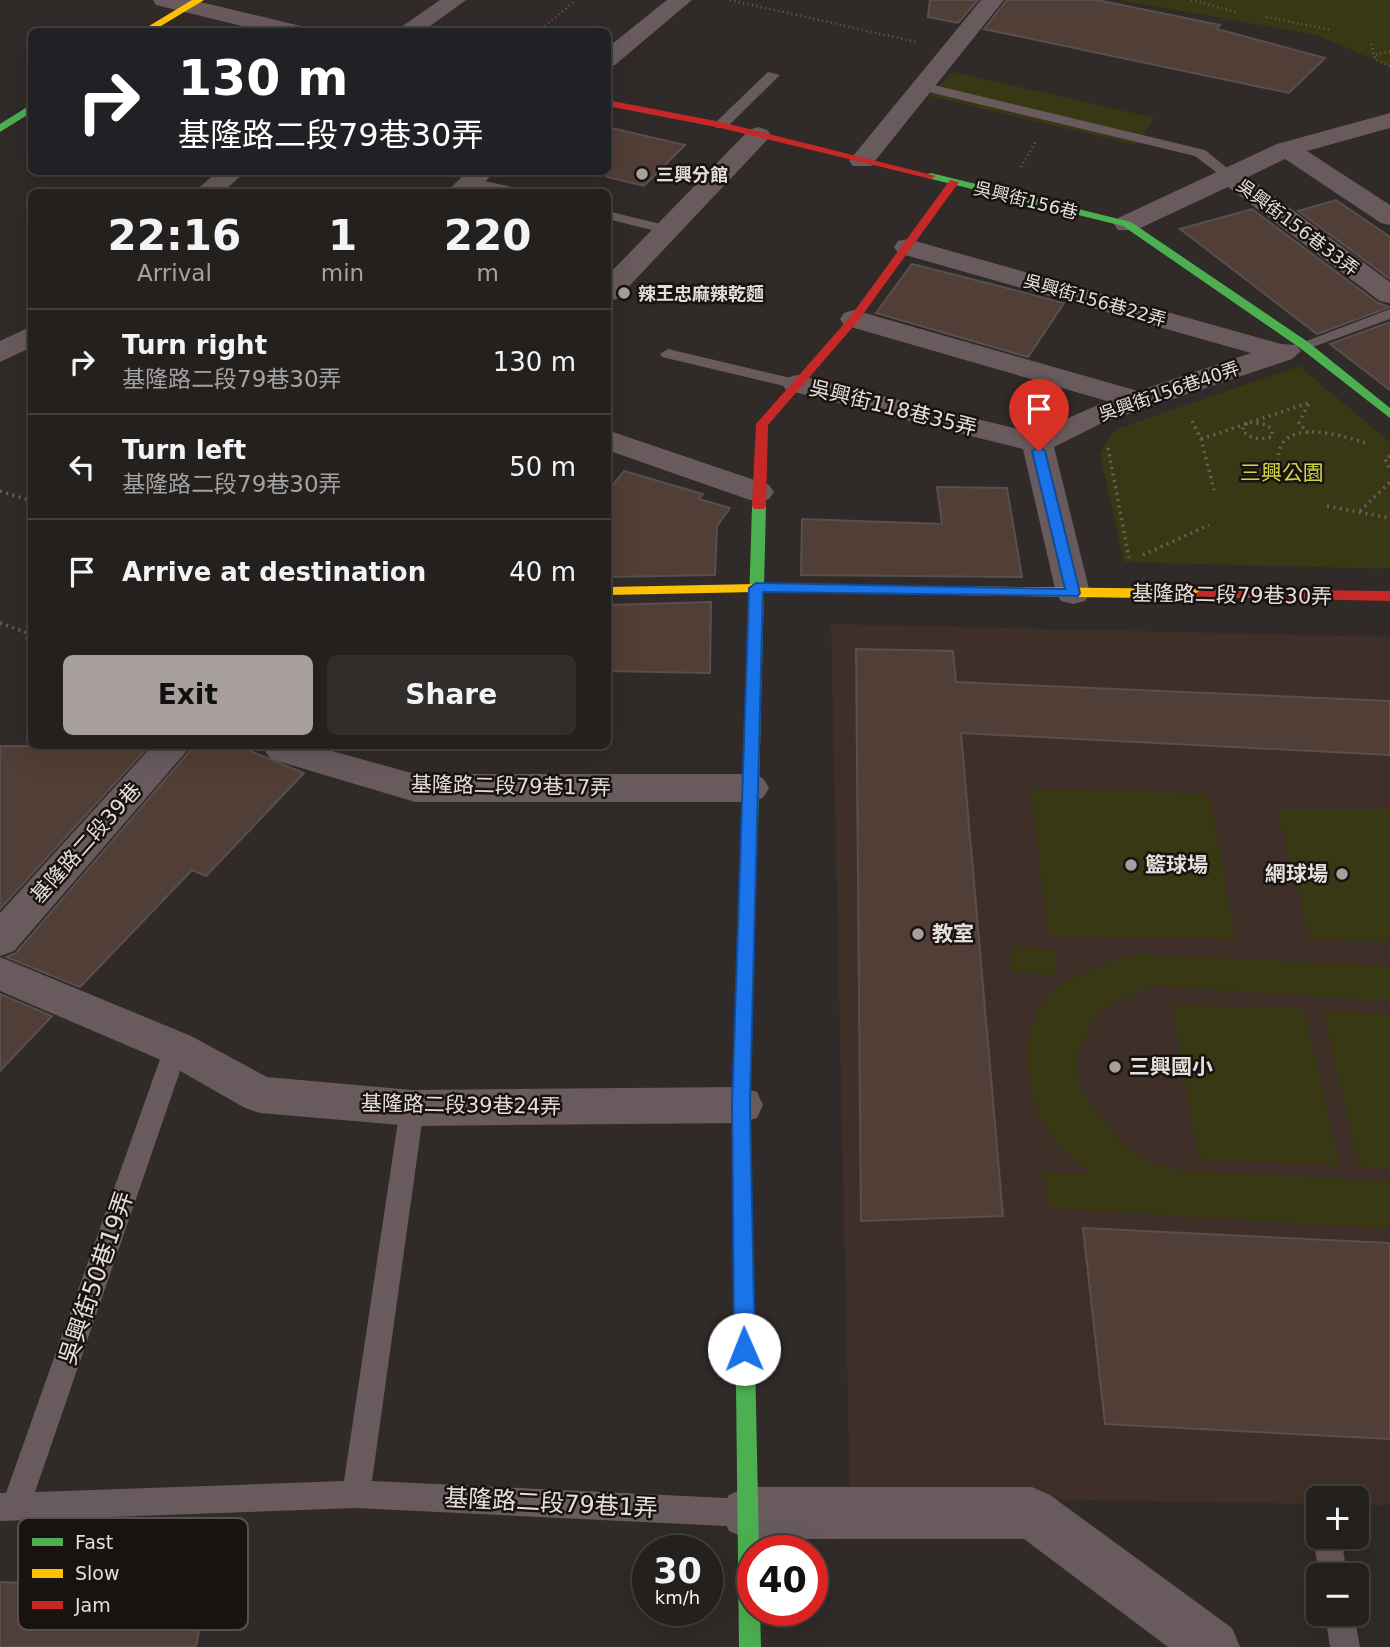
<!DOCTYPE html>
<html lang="en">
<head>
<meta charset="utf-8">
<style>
	:root { --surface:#24201e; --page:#302d2b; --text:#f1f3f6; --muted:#a3a3a4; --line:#413e3c; --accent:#a69f9c }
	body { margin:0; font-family:"DejaVu Sans","Noto Sans TC",sans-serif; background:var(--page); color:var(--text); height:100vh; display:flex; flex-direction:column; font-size:26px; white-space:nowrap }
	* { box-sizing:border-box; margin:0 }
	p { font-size:23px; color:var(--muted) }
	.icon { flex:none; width:38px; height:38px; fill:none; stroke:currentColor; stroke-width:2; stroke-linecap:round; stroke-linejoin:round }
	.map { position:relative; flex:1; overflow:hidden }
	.details { position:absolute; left:28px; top:189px; width:583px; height:560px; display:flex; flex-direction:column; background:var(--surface); border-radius:10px; box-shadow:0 7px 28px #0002,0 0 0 2px var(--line) }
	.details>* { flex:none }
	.banner { position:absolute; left:28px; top:28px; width:583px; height:147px; border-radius:10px; box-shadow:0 7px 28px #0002,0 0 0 2px var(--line); background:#202124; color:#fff; overflow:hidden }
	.controls { position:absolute; left:1306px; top:1486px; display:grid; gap:14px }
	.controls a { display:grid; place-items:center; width:63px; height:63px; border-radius:10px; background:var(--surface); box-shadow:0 7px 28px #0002,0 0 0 2px var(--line); font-size:35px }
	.speed { position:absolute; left:632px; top:1535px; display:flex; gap:14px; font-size:35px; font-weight:700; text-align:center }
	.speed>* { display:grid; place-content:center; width:91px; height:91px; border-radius:50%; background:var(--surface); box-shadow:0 7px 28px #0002,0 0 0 2px var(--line); line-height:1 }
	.speed small { font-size:18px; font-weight:400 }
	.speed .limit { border:10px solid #d22; background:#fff; color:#111 }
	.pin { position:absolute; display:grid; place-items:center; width:60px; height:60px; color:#fff; margin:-72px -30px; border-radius:50% 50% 50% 0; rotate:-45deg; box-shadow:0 0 7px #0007 }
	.pin .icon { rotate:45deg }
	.me { position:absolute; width:77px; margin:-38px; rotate:359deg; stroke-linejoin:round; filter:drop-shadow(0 0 5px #0008) }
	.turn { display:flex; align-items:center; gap:24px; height:147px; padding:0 35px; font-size:32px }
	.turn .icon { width:91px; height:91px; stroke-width:2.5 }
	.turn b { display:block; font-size:49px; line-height:60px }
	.eta { display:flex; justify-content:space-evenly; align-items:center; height:119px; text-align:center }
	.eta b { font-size:42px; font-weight:700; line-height:49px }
	.button { display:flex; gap:14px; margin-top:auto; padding:14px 35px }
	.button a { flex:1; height:80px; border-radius:10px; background:var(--accent); color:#111; font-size:28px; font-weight:700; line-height:80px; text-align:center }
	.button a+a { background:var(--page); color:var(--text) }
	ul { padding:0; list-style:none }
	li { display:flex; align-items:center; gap:21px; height:105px; padding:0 35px; border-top:2px solid var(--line) }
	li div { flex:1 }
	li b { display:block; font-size:26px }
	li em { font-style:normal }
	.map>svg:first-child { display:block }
	.built { fill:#3f2f29 }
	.green { fill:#383815 }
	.building { fill:#513e36; stroke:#56504e; stroke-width:2 }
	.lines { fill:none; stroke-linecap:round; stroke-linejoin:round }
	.path-far2 { stroke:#685f5e; stroke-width:2.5; stroke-dasharray:1 3.5; stroke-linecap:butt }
	.path-far1 { stroke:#685f5e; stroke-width:3.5; stroke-dasharray:2 4.5; stroke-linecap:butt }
	.path { stroke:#685f5e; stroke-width:4.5; stroke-dasharray:2 5; stroke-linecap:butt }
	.lane { fill:#695b5d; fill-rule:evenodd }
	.street { fill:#695b5d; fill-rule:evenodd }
	.fast { fill:#4caf50; fill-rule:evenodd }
	.slow { fill:#ffc107; fill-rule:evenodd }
	.jam { fill:#c62828; fill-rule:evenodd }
	.route { fill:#1a73e8; stroke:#114b97; stroke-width:2 }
	.poi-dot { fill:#a69f9c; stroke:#181311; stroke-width:2.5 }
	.labels { text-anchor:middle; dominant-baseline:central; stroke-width:5; stroke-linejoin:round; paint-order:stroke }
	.far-poi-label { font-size:18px; font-weight:bold; fill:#e5dedb; stroke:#181311; text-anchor:start }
	.far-street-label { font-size:18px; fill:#e5dedb; stroke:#181311 }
	.street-label { font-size:21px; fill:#e5dedb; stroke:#181311 }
	.park-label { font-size:21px; fill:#d1d44d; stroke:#181311 }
	.poi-label { font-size:21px; font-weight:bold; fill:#e5dedb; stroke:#181311; text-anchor:start }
	.near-street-label { font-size:24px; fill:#e5dedb; stroke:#181311 }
	.key { fill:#181311; stroke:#56504e; stroke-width:2 }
	.key-label { font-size:19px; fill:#e5dedb }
</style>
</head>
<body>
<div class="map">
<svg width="1390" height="1647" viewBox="0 0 1390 1647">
	<rect width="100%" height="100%" fill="#302a28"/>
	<path class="built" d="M831,624L1390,637V1505H1356V1498H1318V1504L850,1496Z"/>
	<g class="green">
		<path d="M1119,0H1390V67L1317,35Z"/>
		<path d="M953,72L1155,118L1136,145L929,96Z"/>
		<path d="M1299,366L1390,442V569L1124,562L1100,454L1114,430Z"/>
		<path d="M1031,788L1209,794L1236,939L1048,936Z"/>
		<path d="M1277,809H1390V942L1310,939Z"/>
		<path d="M1011,946L1055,950L1056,976L1011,971Z"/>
		<path d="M1133,954L1390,966V1001L1154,986L1114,1002L1096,1015L1075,1056L1081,1090L1121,1143L1152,1162L1183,1171L1390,1181V1229L1049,1208L1044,1172L1091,1173C1080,1162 1065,1153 1055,1141C1023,1104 1013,1015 1059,986C1081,972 1109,964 1133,954Z"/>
		<path d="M1172,1005L1304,1009L1340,1165L1198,1159Z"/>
		<path d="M1323,1011L1390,1014V1168L1359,1167Z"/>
	</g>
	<g class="building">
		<path d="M930,0H978L958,23L928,17Z"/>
		<path d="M1007,0H1097L1220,25L1217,29L1325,58L1289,93L984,29Z"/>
		<path d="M607,127L685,145L644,186L607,177Z"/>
		<path d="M1336,200L1390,237V279L1298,211Z"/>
		<path d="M1252,209L1378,303L1390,307L1317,334L1180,229Z"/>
		<path d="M912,264L987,283L1064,303L1028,357L876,313Z"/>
		<path d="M1390,322V390L1330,344Z"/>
		<path d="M624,471L703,494L699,499L730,508L717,526L715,575L607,577V492Z"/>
		<path d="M937,487L1007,488L1022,577L801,575L802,519L942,524Z"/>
		<path d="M711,602L710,673L607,671V605Z"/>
		<path d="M856,649L953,651L956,682L1390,701V755L961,733L1003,1216L861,1221Z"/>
		<path d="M0,746H149L0,909Z"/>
		<path d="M194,746H238L304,773L206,876L192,870L80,987L6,957L16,953Z"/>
		<path d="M0,994L52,1016L0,1071Z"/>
		<path d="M1083,1228L1390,1243V1439L1105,1424Z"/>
		<path d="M0,1582L207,1589L196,1647H0Z"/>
	</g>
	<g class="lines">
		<g class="path-far2">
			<path d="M730,0L916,42"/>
			<path d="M1191,0L1236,12"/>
			<path d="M1266,17L1331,30"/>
			<path d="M538,32L576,0"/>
			<path d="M1371,44L1374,55"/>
			<path d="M1390,51L1374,55L1376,60L1390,66"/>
			<path d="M1021,167L1036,141"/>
		</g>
		<g class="path-far1">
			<path d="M1192,421L1201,439L1214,490"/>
			<path d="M1250,422L1267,425L1272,430V437C1260,440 1252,439 1242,431L1244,425Z"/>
			<path d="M1308,433L1299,423L1310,401"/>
			<path d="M1201,439L1311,402"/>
			<path d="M1108,448L1129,558"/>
			<path d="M1390,456L1385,459L1390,470"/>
			<path d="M1276,481C1279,470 1276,453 1282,444C1298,421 1345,437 1366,443"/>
			<path d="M0,491L32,501"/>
			<path d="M1327,506L1390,518"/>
			<path d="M1360,511L1390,482"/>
			<path d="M1143,555L1209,525"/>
			<path d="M0,623L25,632L29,645"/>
		</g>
		<path class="path" d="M28,643L32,655"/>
		<g class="lane">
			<path d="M768,72L780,75L726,128H716V122Z"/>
			<path d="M921,82L1205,150L1237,176L1225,179L1195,156L916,89V83Z"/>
			<path d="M471,178L521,189L523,192H499L466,185V179Z"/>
			<path d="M607,211L673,227L675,230L668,234L607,219Z"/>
			<path d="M1390,309V319L1310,348L1304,350L1296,345Z"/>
			<path d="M668,349L803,381L805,384L797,389L662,357L660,354Z"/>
			<path d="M176,1038L184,1041L188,1048L35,1492L344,1481L400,1108L404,1101L412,1098L420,1101L424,1108L372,1481L747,1499L757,1503L761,1513L757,1523L747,1527L356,1508L0,1521V1493H6L164,1048L168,1041Z"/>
			<path d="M1317,1526L1318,1536H1341L1347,1575H1319L1313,1536Z"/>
			<path d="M1325,1614H1354L1360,1647H1330Z"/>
		</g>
		<g class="street">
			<path d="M153,0H192L305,27L308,32H266L156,5Z"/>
			<path d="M440,0H466L422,32H394Z"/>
			<path d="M667,0H692L615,65L607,67V48Z"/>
			<path d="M981,0H1004L871,166H853L849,161L853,156Z"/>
			<path d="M1390,113V128L1307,151L1390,205V225L1381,223L1285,159L1248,177L1390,282V303L1380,301L1228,187L1136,230H1118L1114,224L1118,218L1277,144Z"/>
			<path d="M758,127L767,130L771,135L767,140L617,299L607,301V276L749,130Z"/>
			<path d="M217,172H245L223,192H194Z"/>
			<path d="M467,172H495L474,192H446Z"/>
			<path d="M908,239L1281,344L1296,345L1301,351L1292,359L1102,423L1054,447L1090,593L1085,601L1073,604L1061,601L1056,593L1023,449L786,390L782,384L786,378L797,375L1034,433L1107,401L844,325L840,319L844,313L854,310L1138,391L1251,353L898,253L894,247L898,241Z"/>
			<path d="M32,326V347L0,362V341Z"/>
			<path d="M607,430L769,485L774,492L769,499L758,502L747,499L607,450Z"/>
			<path d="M152,746H191L14,951L0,956V913Z"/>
			<path d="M261,746H314L415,774H750L763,778L769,788L763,798L750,802H415L271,759Z"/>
			<path d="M0,957L191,1036L267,1077L412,1090L741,1087L757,1092L763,1105L757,1118L741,1123L412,1126L260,1113L245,1108L161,1060L0,991Z"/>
			<path d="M747,1487H1032L1050,1495L1232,1628L1240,1647H1168L1024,1539H747L729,1531L721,1513L729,1495Z"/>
		</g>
		<g class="fast">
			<path d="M32,104V112L0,132V124Z"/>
			<path d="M931,173L1131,222L1308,342L1390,408V418L1300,348L1123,226L927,178V174Z"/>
			<path d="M759,502L766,506L758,827L750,833L742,827L752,506Z"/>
			<path d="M743,1205L750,1207L752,1213L759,1550H752V1610H760L761,1647H739L734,1213L736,1207Z"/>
		</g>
		<g class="slow">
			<path d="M192,0H204L151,32H139Z"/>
			<path d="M756,584L1202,589L1209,594L1202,599L756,592L607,595V587Z"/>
		</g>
		<g class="jam">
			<path d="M607,100L721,122L936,176L931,179L721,128L607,106Z"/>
			<path d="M950,180L959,182L858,321L768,425L766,506L764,509H754L752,506L756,424L850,317Z"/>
			<path d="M1202,589L1390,591V601L1197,597L1195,594Z"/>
			<path d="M750,821L758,827L750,1105L752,1213L750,1219L743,1221L736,1219L734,1213L732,1105L742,827Z"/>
		</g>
	</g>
	<path class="route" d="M1039,447L1045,451L1080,593L1078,596L763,592L750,1105L755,1349L752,1356L744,1359L737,1356L734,1349L732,1105L749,588L756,583L1065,589L1032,451Z"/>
	<g class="poi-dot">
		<circle cx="642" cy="174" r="7"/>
		<circle cx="624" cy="293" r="7"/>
		<circle cx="1131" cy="865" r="7"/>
		<circle cx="1342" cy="874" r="7"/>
		<circle cx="918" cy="934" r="7"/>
		<circle cx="1115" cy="1067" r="7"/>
	</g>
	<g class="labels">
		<g class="far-poi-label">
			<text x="656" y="174">三興分館</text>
			<text x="638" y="293">辣王忠麻辣乾麵</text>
		</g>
		<g class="far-street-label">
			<text transform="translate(1026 200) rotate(14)">吳興街156巷</text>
			<text transform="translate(1298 227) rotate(37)">吳興街156巷33弄</text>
			<text transform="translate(1095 300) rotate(16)">吳興街156巷22弄</text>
			<text transform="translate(1169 391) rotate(-19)">吳興街156巷40弄</text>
		</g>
		<g class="street-label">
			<text transform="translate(893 408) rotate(14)">吳興街118巷35弄</text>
			<text transform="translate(1232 595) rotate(1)">基隆路二段79巷30弄</text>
			<text transform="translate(511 786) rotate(1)">基隆路二段79巷17弄</text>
			<text transform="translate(86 843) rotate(-48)">基隆路二段39巷</text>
			<text transform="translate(461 1105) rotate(1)">基隆路二段39巷24弄</text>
		</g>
		<g class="park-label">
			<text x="1282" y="473">三興公園</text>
		</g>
		<g class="poi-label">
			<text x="1145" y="865">籃球場</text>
			<text x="1328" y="874" text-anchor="end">網球場</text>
			<text x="932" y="934">教室</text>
			<text x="1129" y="1067">三興國小</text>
		</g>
		<g class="near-street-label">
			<text transform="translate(96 1278) rotate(-71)">吳興街50巷19弄</text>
			<text transform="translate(551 1503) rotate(3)">基隆路二段79巷1弄</text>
		</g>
	</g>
	<rect x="18" y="1518" width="230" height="112" rx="10" class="key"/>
	<rect x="32" y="1538" width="31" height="8" fill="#4caf50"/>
	<rect x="32" y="1569" width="31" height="9" fill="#ffc107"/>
	<rect x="32" y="1601" width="31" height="8" fill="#c62828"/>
	<g class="key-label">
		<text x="75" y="1549">Fast</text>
		<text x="75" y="1580">Slow</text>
		<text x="75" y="1612">Jam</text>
	</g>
</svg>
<div class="controls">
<a>+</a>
<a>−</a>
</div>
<div class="speed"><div>30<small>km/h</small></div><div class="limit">40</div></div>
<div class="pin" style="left:1039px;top:451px;background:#d93025"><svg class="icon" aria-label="arrive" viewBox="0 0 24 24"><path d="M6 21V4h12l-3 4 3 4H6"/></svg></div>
<svg class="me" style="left:744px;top:1349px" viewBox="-20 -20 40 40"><circle r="19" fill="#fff"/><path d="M0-13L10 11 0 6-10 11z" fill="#1a73e8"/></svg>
<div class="banner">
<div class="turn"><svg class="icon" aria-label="right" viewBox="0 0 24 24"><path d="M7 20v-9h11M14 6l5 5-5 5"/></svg><div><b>130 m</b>基隆路二段79巷30弄</div></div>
</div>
<section class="details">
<div class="eta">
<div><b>22:16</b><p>Arrival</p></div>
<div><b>1</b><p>min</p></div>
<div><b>220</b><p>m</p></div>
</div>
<ul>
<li><svg class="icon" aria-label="right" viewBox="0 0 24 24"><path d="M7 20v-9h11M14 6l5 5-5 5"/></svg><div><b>Turn right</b><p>基隆路二段79巷30弄</p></div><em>130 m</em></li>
<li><svg class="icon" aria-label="left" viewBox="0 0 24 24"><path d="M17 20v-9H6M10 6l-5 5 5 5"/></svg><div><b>Turn left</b><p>基隆路二段79巷30弄</p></div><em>50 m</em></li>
<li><svg class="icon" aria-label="arrive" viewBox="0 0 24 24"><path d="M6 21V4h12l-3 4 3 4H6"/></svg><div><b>Arrive at destination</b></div><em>40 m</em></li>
</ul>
<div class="button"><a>Exit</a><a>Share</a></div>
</section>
</div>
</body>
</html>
